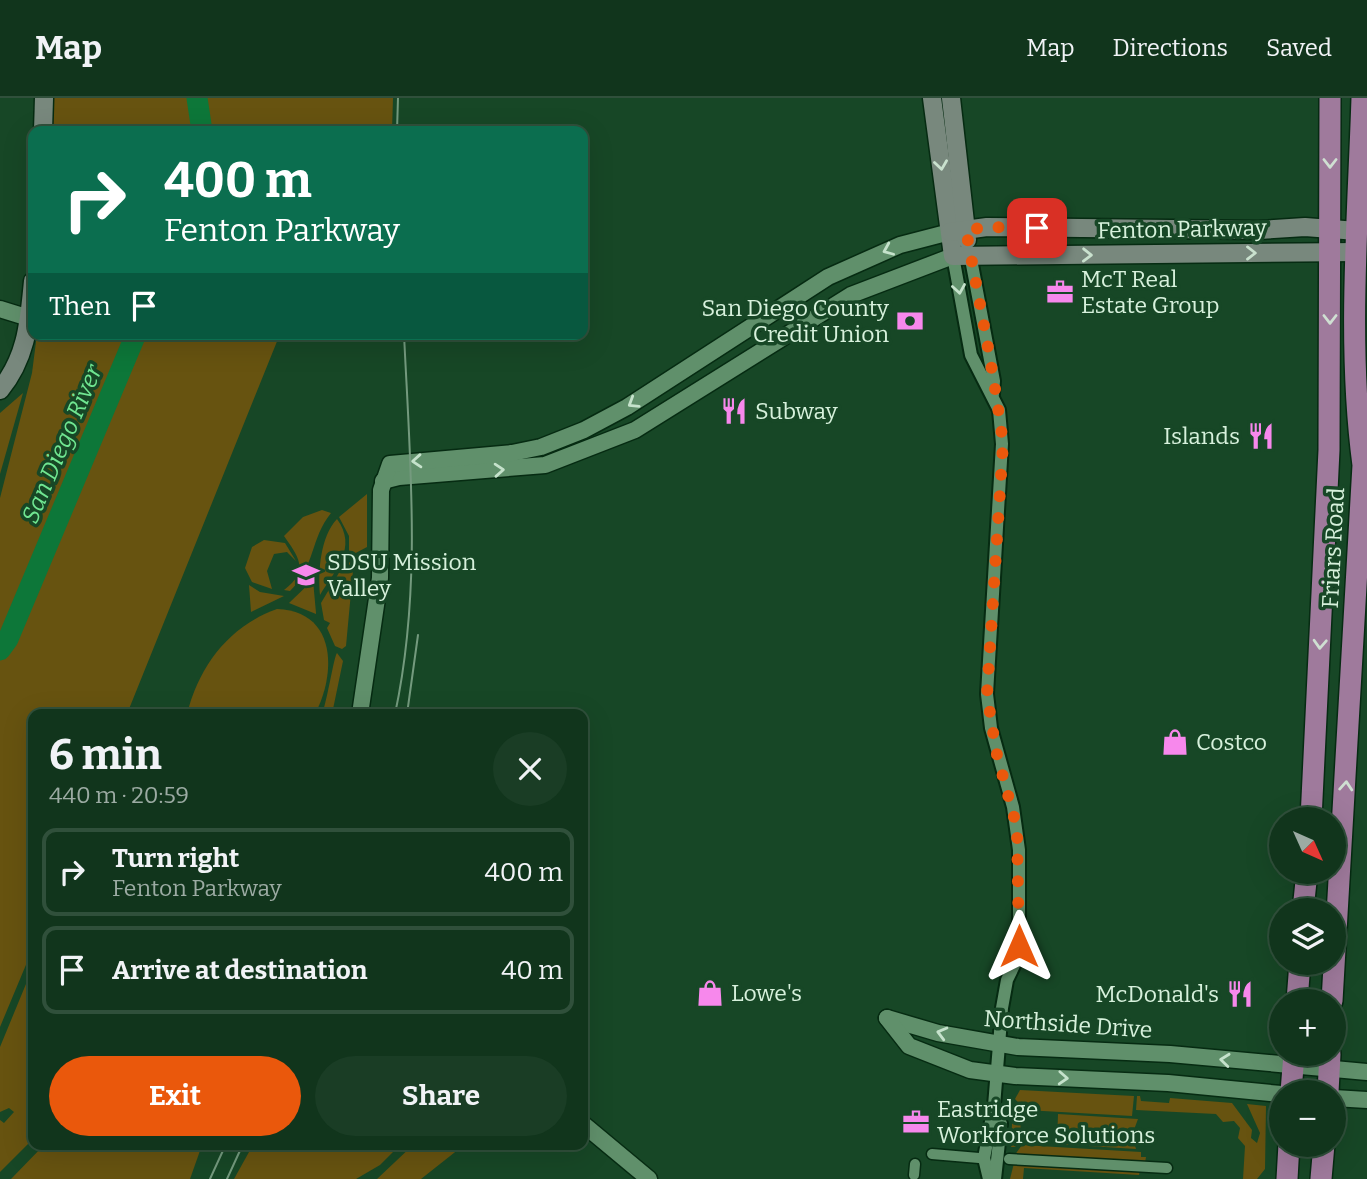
<!DOCTYPE html>
<html lang="en">
<head>
<meta charset="utf-8">
<style>
	:root { --surface:#11351c; --page:#1a3d25; --text:#f1f3f6; --muted:#9caba3; --line:#30503b; --accent:#ea580c }
	body { margin:0; font-family:Bitter,serif; background:var(--page); color:var(--text); height:100vh; display:flex; flex-direction:column; font-size:26px; white-space:nowrap }
	* { box-sizing:border-box; margin:0 }
	p { font-size:23px; color:var(--muted) }
	.icon { flex:none; width:38px; height:38px; fill:none; stroke:currentColor; stroke-width:2; stroke-linecap:round; stroke-linejoin:round }
	.map { position:relative; flex:1; overflow:hidden }
	.panel { position:absolute; left:28px; top:611px; width:560px; height:441px; display:flex; flex-direction:column; background:var(--surface); border-radius:14px; box-shadow:0 7px 28px #0002,0 0 0 2px var(--line) }
	.panel>* { flex:none }
	.hud { position:absolute; left:28px; top:28px; width:560px; height:214px; border-radius:14px; box-shadow:0 7px 28px #0002,0 0 0 2px var(--line); background:#0b6e4f; color:#fff; overflow:hidden }
	.needle { width:46px; rotate:135deg }
	.tools { position:absolute; left:1269px; top:709px; display:grid; gap:14px }
	.tools a { display:grid; place-items:center; width:77px; height:77px; border-radius:50%; background:var(--surface); box-shadow:0 7px 28px #0002,0 0 0 2px var(--line); font-size:35px }
	.pin { position:absolute; display:grid; place-items:center; width:60px; height:60px; color:#fff; margin:-30px; border-radius:14px; box-shadow:0 4px 10px #0006 }
	.me { position:absolute; width:77px; margin:-38px; rotate:0deg; stroke-linejoin:round; filter:drop-shadow(0 0 5px #0008) }
	.turn { display:flex; align-items:center; gap:24px; height:147px; padding:0 21px; font-size:32px }
	.turn .icon { width:91px; height:91px; stroke-width:2.5 }
	.turn b { display:block; font-size:49px; line-height:60px }
	.then { display:flex; align-items:center; height:66px; padding:0 21px; background:#0003; gap:14px; font-size:26px }
	.round { display:grid; place-items:center; flex:none; width:74px; height:74px; border-radius:37px; background:var(--page) }
	.head { display:flex; align-items:center; justify-content:space-between; height:119px; padding:0 21px }
	h1 { font-size:42px; font-weight:700; line-height:52px }
	.button { display:flex; gap:14px; margin-top:auto; padding:14px 21px }
	.button a { flex:1; height:80px; border-radius:42px; background:var(--accent); color:#fff; font-size:28px; font-weight:700; line-height:80px; text-align:center }
	.button a+a { background:var(--page); color:var(--text) }
	ul { padding:0; list-style:none }
	li { display:flex; align-items:center; gap:21px; height:88px; margin:0 14px 10px; padding:0 7px; border:4px solid var(--line); border-radius:14px }
	li div { flex:1 }
	li b { display:block; font-size:26px }
	li em { font-style:normal }
	header { display:flex; align-items:center; gap:42px; box-sizing:border-box; height:98px; padding:0 35px; background:var(--surface); border-bottom:2px solid var(--line) }
	header strong { font-size:33px }
	nav { display:flex; gap:38px; margin-inline-start:auto; font-size:24px }
	.map>svg:first-child { display:block }
	.green { fill:#675310 }
	.lines { fill:none; stroke-linecap:round; stroke-linejoin:round }
	.river { stroke:#0d7739; stroke-width:21 }
	.pedestrian-casing { stroke:#062b12; stroke-width:13 }
	.minor-casing { stroke:#062b12; stroke-width:16 }
	.tertiary-casing { stroke:#062b12; stroke-width:19 }
	.secondary-casing { stroke:#062b12; stroke-width:21 }
	.trunk-casing { stroke:#062b12; stroke-width:24 }
	.pedestrian { stroke:#60906b; stroke-width:10 }
	.minor { stroke:#60906b; stroke-width:12 }
	.tertiary { stroke:#60906b; stroke-width:16 }
	.secondary { stroke:#78887d; stroke-width:18 }
	.trunk { stroke:#9f7a9c; stroke-width:21 }
	.tram { stroke:#749a7e; stroke-width:2 }
	.oneway { stroke:#cfdfd2 }
	.oneway2 { stroke:#c9e1ce }
	.oneway3 { stroke:#c5e2cb }
	.route { stroke:#ea580c; stroke-width:12; stroke-dasharray:0 21.6 }
	.labels { text-anchor:middle; dominant-baseline:central; stroke-width:7; stroke-linejoin:round; paint-order:stroke }
	.street-label { font-size:23px; fill:#d7f1dc; stroke:#174726 }
	.poi-label { font-size:23px; fill:#d7f1dc; stroke:#174726; text-anchor:start }
	.water-label { font-size:24px; font-style:italic; fill:#70e691; stroke:#174726 }
</style>
</head>
<body>
<header>
<strong>Map</strong>
<nav><a>Map</a><a>Directions</a><a>Saved</a></nav>
</header>
<div class="map">
<svg width="1367" height="1081" viewBox="0 0 1367 1081">
	<rect width="100%" height="100%" fill="#174726"/>
	<g class="green">
		<path d="M52,0H393L392,33H51Z"/>
		<path d="M37,236H280L127,616H33V850L0,929V400L32,275Z"/>
		<path d="M23,295L0,376V315Z"/>
		<path d="M367,396V449L352,457L349,454V438L339,419Z"/>
		<path d="M322,412L331,415C310,441 316,467 290,493L284,492C311,472 297,457 284,438L303,419Z"/>
		<path d="M337,421C358,450 335,472 320,497C318,474 320,439 337,421Z"/>
		<path d="M264,442L285,445L296,463L287,454L274,456L267,473L272,491L252,484L245,470L252,449Z"/>
		<path d="M354,462L346,548L342,551L335,548L327,530L330,525L324,522L321,505L343,468Z"/>
		<path d="M313,482L316,515V516L289,505Z"/>
		<path d="M249,487L260,494L284,498L251,514Z"/>
		<path d="M277,511C336,513 337,574 315,616H187C199,568 229,528 277,511Z"/>
		<path d="M337,555L343,563L332,616H322C327,604 334,558 337,555Z"/>
		<path d="M33,869V1041L0,1074V1022L4,1025L14,1014L9,1010L0,1014V949Z"/>
		<path d="M1020,992L1134,998L1132,1018L1025,1012L1015,1001Z"/>
		<path d="M1137,998H1140L1141,1003L1169,1005L1170,1000L1232,1005L1252,1032L1251,1040L1257,1045L1260,1035L1247,1006L1266,1008L1265,1071L1257,1081H1243L1245,1048L1238,1040L1240,1030L1234,1023L1223,1024L1216,1016L1136,1012Z"/>
		<path d="M1013,1004L1021,1013L1020,1045L1015,1049H1011Z"/>
		<path d="M1058,1016L1138,1021L1132,1037L1136,1051L1057,1046Z"/>
		<path d="M45,1046H202V1047L190,1081H11Z"/>
		<path d="M264,1047V1046L400,1047L380,1067L356,1081H234L249,1054Z"/>
		<path d="M413,1047V1046L464,1047L421,1081H377Z"/>
		<path d="M1022,1047L1141,1054V1059H1146L1145,1065L1014,1058Z"/>
		<path d="M1014,1065L1140,1072L1139,1077L1024,1070L1023,1081H1010Z"/>
	</g>
	<g class="lines">
		<g class="river">
			<path d="M197,0L202,33"/>
			<path d="M0,552L8,541L136,236"/>
		</g>
		<defs>
			<g id="pedestrian">
				<path d="M932,1056L979,1060"/>
				<path d="M1009,1061L1167,1070"/>
				<path d="M914,1077L915,1066"/>
			</g>
			<g id="minor">
				<path d="M970,156L994,283L993,296"/>
				<path d="M953,158L971,257L999,312L1002,346L987,596L991,630L1013,709L1019,752V857L1007,882L1002,910L994,1008L984,1060L989,1081"/>
				<path d="M994,1008L1001,1026L995,1081"/>
			</g>
			<g id="tertiary">
				<path d="M0,211L29,220"/>
				<path d="M383,383L399,379L545,367L635,332L851,197L953,158"/>
				<path d="M360,616L380,480L381,392L390,366L512,355L541,349L584,332L627,309L828,179L900,147L950,134"/>
				<path d="M887,920L938,935L1018,949L1170,956L1367,974"/>
				<path d="M887,920L909,948L970,972L1015,978L1168,985L1281,996"/>
				<path d="M1334,1000L1367,1002"/>
				<path d="M583,1026L649,1081"/>
			</g>
			<g id="secondary">
				<path d="M932,0L953,158L1357,154"/>
				<path d="M951,0L967,142"/>
				<path d="M43,33L44,0"/>
				<path d="M950,134L987,129L1259,132L1305,129L1357,133"/>
				<path d="M0,292C27,259 29,224 33,183"/>
			</g>
			<g id="trunk">
				<path d="M1311,721L1329,352L1330,0"/>
				<path d="M1303,812L1307,774"/>
				<path d="M1297,903L1300,864"/>
				<path d="M1332,903L1363,367C1347,247 1358,121 1362,0"/>
				<path d="M1291,994L1294,956"/>
				<path d="M1328,994L1330,956"/>
				<path d="M1287,1081L1289,1046"/>
				<path d="M1321,1081L1324,1046"/>
			</g>
		</defs>
		<use href="#pedestrian" class="pedestrian-casing"/>
		<use href="#minor" class="minor-casing"/>
		<use href="#tertiary" class="tertiary-casing"/>
		<use href="#secondary" class="secondary-casing"/>
		<use href="#trunk" class="trunk-casing"/>
		<use href="#pedestrian" class="pedestrian"/>
		<use href="#minor" class="minor"/>
		<use href="#tertiary" class="tertiary"/>
		<use href="#secondary" class="secondary"/>
		<use href="#trunk" class="trunk"/>
		<g class="tram">
			<path d="M397,33L398,0"/>
			<path d="M395,616C422,490 410,364 404,236"/>
			<path d="M407,616L418,537"/>
			<path d="M210,1081L226,1046"/>
			<path d="M227,1081L243,1046"/>
		</g>
	</g>
	<defs><path id="oneway-chevron" d="M-2-3.5L2.5 0L-2 3.5" fill="none" stroke-width="1.6" stroke-linecap="round" stroke-linejoin="round" transform="scale(1.75)"/></defs>
	<g class="oneway">
		<use href="#oneway-chevron" transform="translate(1330 65) rotate(90)"/>
		<use href="#oneway-chevron" transform="translate(1330 221) rotate(90)"/>
		<use href="#oneway-chevron" transform="translate(1320 546) rotate(93)"/>
		<use href="#oneway-chevron" transform="translate(1346 688) rotate(-86)"/>
	</g>
	<g class="oneway2">
		<use href="#oneway-chevron" transform="translate(941 67) rotate(82)"/>
		<use href="#oneway-chevron" transform="translate(1251 155)"/>
		<use href="#oneway-chevron" transform="translate(1087 157) rotate(1)"/>
	</g>
	<g class="oneway3">
		<use href="#oneway-chevron" transform="translate(888 152) rotate(157)"/>
		<use href="#oneway-chevron" transform="translate(959 191) rotate(81)"/>
		<use href="#oneway-chevron" transform="translate(633 305) rotate(148)"/>
		<use href="#oneway-chevron" transform="translate(417 363) rotate(176)"/>
		<use href="#oneway-chevron" transform="translate(499 372) rotate(-4)"/>
		<use href="#oneway-chevron" transform="translate(942 935) rotate(-165)"/>
		<use href="#oneway-chevron" transform="translate(1225 962) rotate(-174)"/>
		<use href="#oneway-chevron" transform="translate(1063 980) rotate(3)"/>
	</g>
	<g class="lines">
		<path class="route" d="M1019,848L1017,730L996,653L987,596L1003,346C994,274 979,203 966,132L987,129L1037,130"/>
	</g>
	<defs>
		<symbol id="office-bare" viewBox="-9 -9 18 18"><path d="M-6-3h4V-5.5h4V-3h4V5H-6ZM-1-4.5V-3h2v-1.5ZM-6 0V1H6V0Z" fill="#f788ec" stroke="#174726" stroke-width="2.5" paint-order="stroke"/></symbol>
		<symbol id="bank-bare" viewBox="-9 -9 18 18"><path d="M-6-4H6V4H-6ZM0-2.3a2.3 2.3 0 1 0 0 4.6a2.3 2.3 0 1 0 0-4.6Z" fill="#f788ec" stroke="#174726" stroke-width="2.5" paint-order="stroke"/></symbol>
		<symbol id="restaurant-bare" viewBox="-9 -9 18 18"><path d="M-5-6h1v4h1v-4h1v4h1v-4h1v5L-1.5 .5V6h-2V.5L-5-1ZM5-6V6H3V1.5H1.5Q1.5-4 5-6Z" fill="#f788ec" stroke="#174726" stroke-width="2.5" paint-order="stroke"/></symbol>
		<symbol id="university-bare" viewBox="-9 -9 18 18"><path d="M0-5L7-2L0 1L-7-2ZM-4 1L0 2.5L4 1V4Q0 6-4 4Z" fill="#f788ec" stroke="#174726" stroke-width="2.5" paint-order="stroke"/></symbol>
		<symbol id="shop-bare" viewBox="-9 -9 18 18"><path d="M-5-2.5h2.3a2.7 3.5 0 0 1 5.4 0H5L5.5 6h-11ZM-1.5-2.5h3a1.5 2.3 0 0 0-3 0Z" fill="#f788ec" stroke="#174726" stroke-width="2.5" paint-order="stroke"/></symbol>
	</defs>
	<g fill-rule="evenodd">
		<use href="#office-bare" x="1041" y="175" width="38" height="38"/>
		<use href="#bank-bare" x="891" y="204" width="38" height="38"/>
		<use href="#restaurant-bare" x="715" y="294" width="38" height="38"/>
		<use href="#restaurant-bare" x="1242" y="319" width="38" height="38"/>
		<use href="#university-bare" x="287" y="458" width="38" height="38"/>
		<use href="#shop-bare" x="1156" y="625" width="38" height="38"/>
		<use href="#shop-bare" x="691" y="876" width="38" height="38"/>
		<use href="#restaurant-bare" x="1221" y="877" width="38" height="38"/>
		<use href="#office-bare" x="897" y="1005" width="38" height="38"/>
	</g>
	<g class="labels">
		<g class="street-label">
			<text transform="translate(1182 131) rotate(-1)">Fenton Parkway</text>
			<text transform="translate(1333 450) rotate(-87)">Friars Road</text>
			<text transform="translate(1068 926) rotate(4)">Northside Drive</text>
		</g>
		<g class="poi-label">
			<text x="1081" y="181">McT Real<tspan x="1081" dy="26">Estate Group</tspan></text>
			<text x="889" y="210" text-anchor="end">San Diego County<tspan x="889" dy="26">Credit Union</tspan></text>
			<text x="755" y="313">Subway</text>
			<text x="1240" y="338" text-anchor="end">Islands</text>
			<text x="327" y="464">SDSU Mission<tspan x="327" dy="26">Valley</tspan></text>
			<text x="1196" y="644">Costco</text>
			<text x="731" y="895">Lowe's</text>
			<text x="1219" y="896" text-anchor="end">McDonald's</text>
			<text x="937" y="1011">Eastridge<tspan x="937" dy="26">Workforce Solutions</tspan></text>
		</g>
		<g class="water-label">
			<text transform="translate(62 346) rotate(-67)">San Diego River</text>
		</g>
	</g>
</svg>
<div class="tools">
<a><svg class="needle" viewBox="-14 -14 28 28"><path d="M0-13l5 13h-10z" fill="#e53935"/><path d="M0 13l5-13h-10z" fill="#9caba3"/></svg></a>
<a><svg class="icon" aria-label="layers" viewBox="0 0 24 24"><path d="M12 4l9 5-9 5-9-5zM3 14l9 5 9-5"/></svg></a>
<a>+</a>
<a>−</a>
</div>
<div class="pin" style="left:1037px;top:130px;background:#d93025"><svg class="icon" aria-label="arrive" viewBox="0 0 24 24"><path d="M6 21V4h12l-3 4 3 4H6"/></svg></div>
<svg class="me" style="left:1019px;top:848px" viewBox="-20 -20 40 40"><path d="M0-17L14 15 0 8-14 15z" fill="#ea580c" stroke="#fff" stroke-width="4"/></svg>
<div class="hud">
<div class="turn"><svg class="icon" aria-label="right" viewBox="0 0 24 24"><path d="M7 20v-9h11M14 6l5 5-5 5"/></svg><div><b>400 m</b>Fenton Parkway</div></div>
<div class="then">Then<svg class="icon" aria-label="arrive" viewBox="0 0 24 24"><path d="M6 21V4h12l-3 4 3 4H6"/></svg></div>
</div>
<section class="panel">
<div class="head"><div><h1>6 min</h1><p>440 m · 20:59</p></div><a class="round"><svg class="icon" aria-label="close" viewBox="0 0 24 24"><path d="M6 6l12 12M18 6L6 18"/></svg></a></div>
<ul>
<li><svg class="icon" aria-label="right" viewBox="0 0 24 24"><path d="M7 20v-9h11M14 6l5 5-5 5"/></svg><div><b>Turn right</b><p>Fenton Parkway</p></div><em>400 m</em></li>
<li><svg class="icon" aria-label="arrive" viewBox="0 0 24 24"><path d="M6 21V4h12l-3 4 3 4H6"/></svg><div><b>Arrive at destination</b></div><em>40 m</em></li>
</ul>
<div class="button"><a>Exit</a><a>Share</a></div>
</section>
</div>
</body>
</html>
